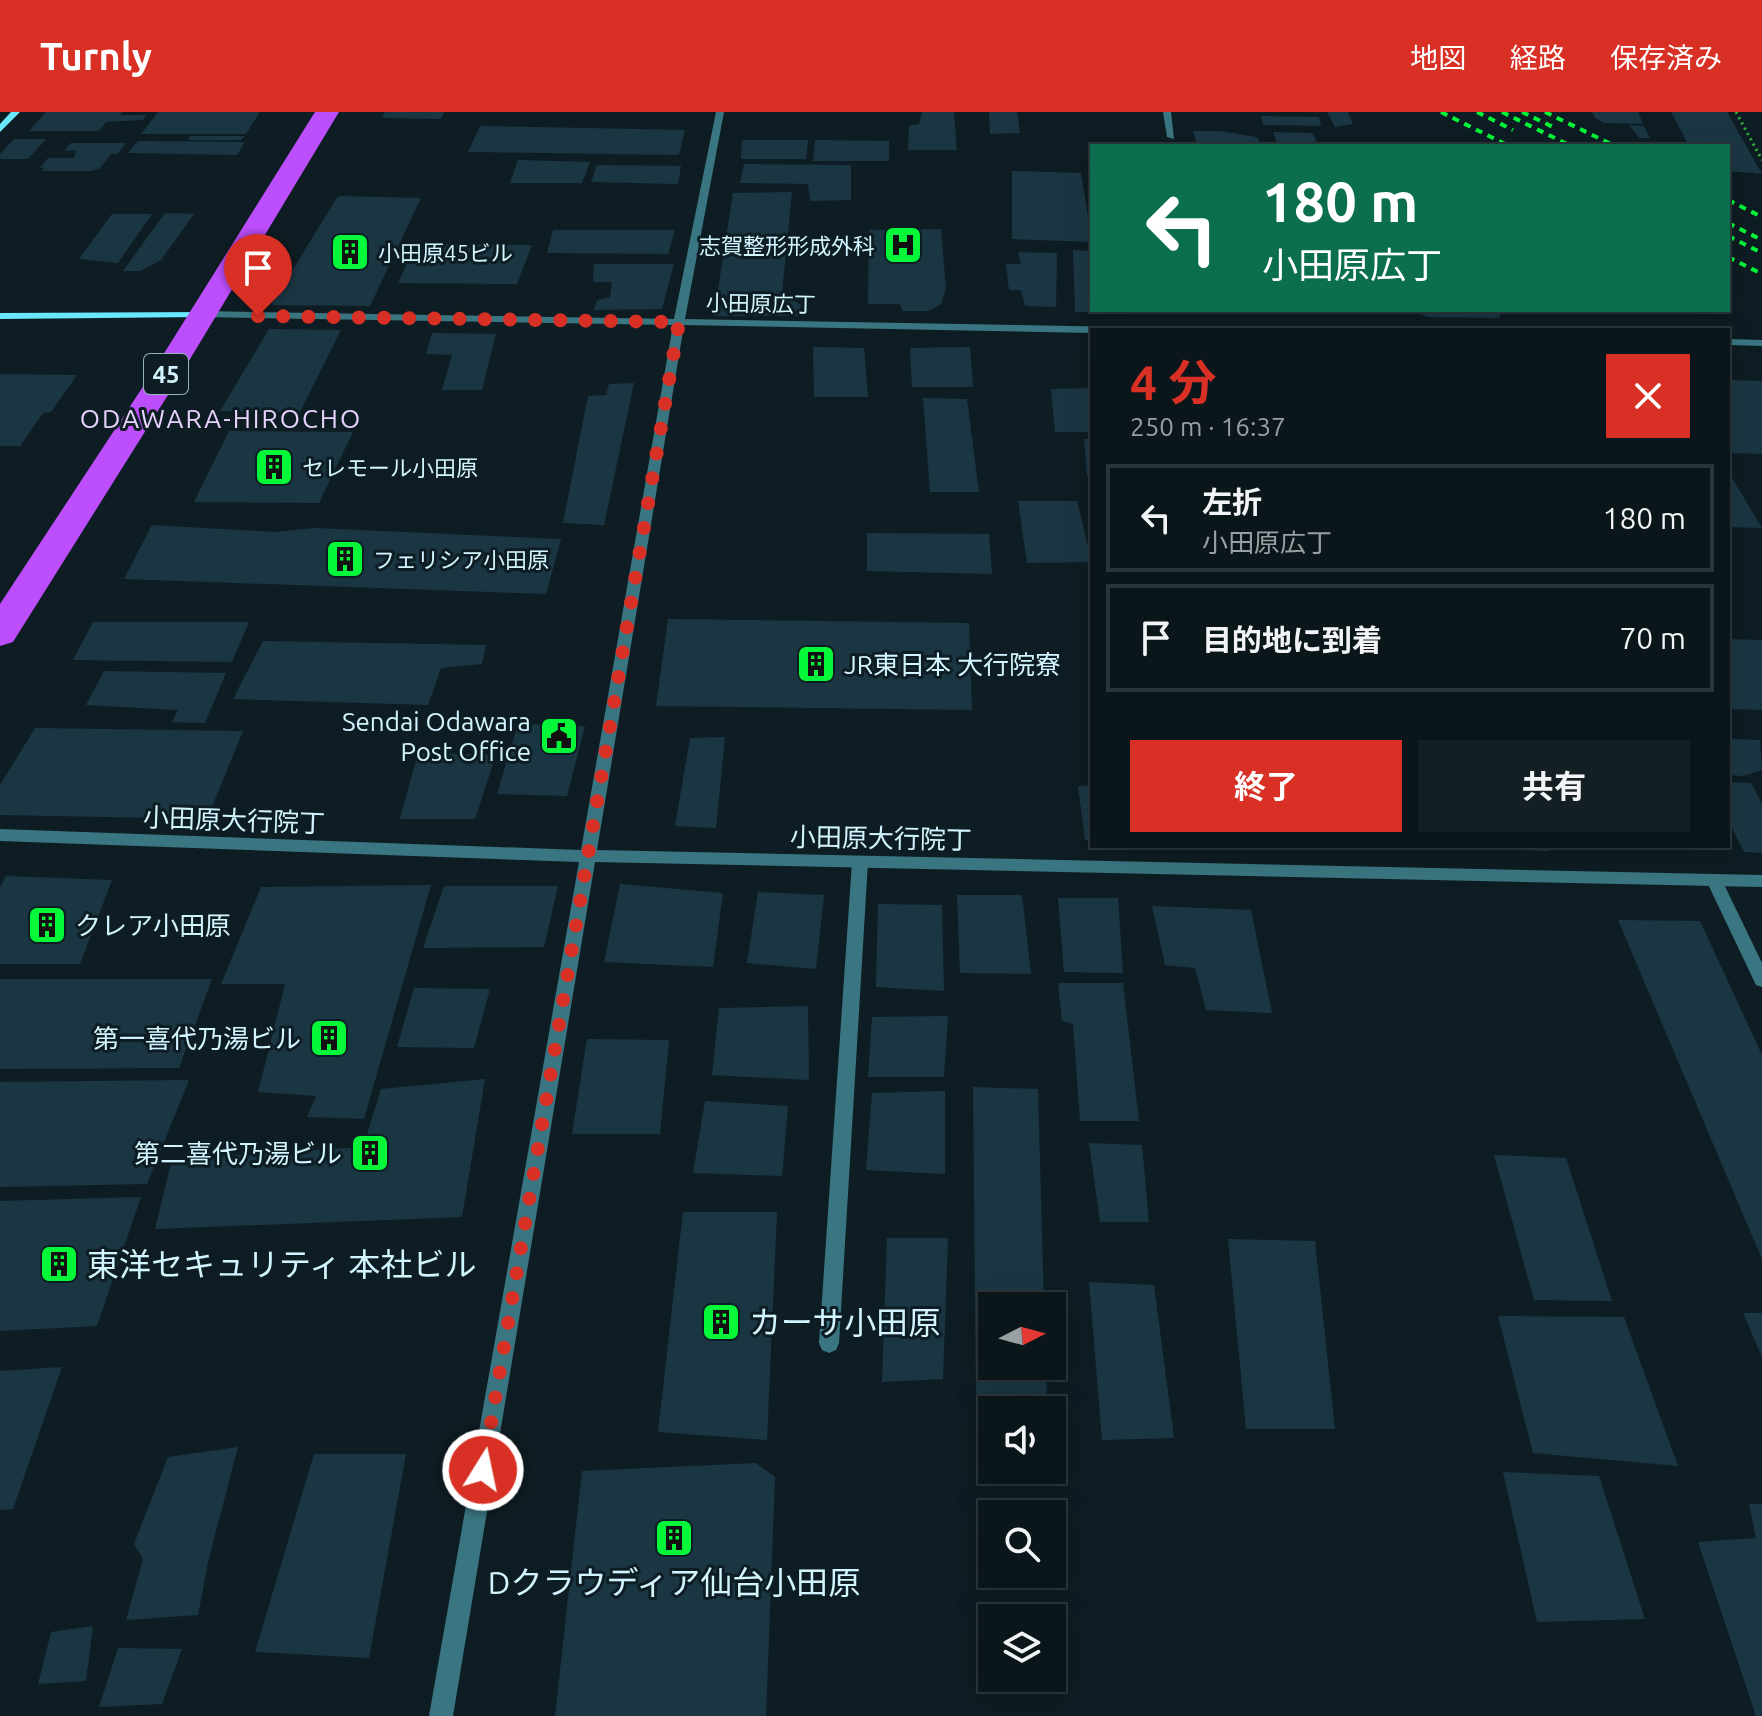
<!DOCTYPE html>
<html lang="ja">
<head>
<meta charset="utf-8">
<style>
	:root { --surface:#0a161a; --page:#131f23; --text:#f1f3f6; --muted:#999fa2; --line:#2a3539; --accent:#d93025 }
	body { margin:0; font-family:Ubuntu,"Noto Sans JP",sans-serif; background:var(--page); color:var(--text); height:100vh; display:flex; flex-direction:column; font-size:30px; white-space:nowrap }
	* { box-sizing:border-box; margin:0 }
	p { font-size:26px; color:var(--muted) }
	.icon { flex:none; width:44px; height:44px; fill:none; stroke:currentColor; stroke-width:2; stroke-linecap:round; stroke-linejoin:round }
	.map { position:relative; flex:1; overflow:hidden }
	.side { position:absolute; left:1090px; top:216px; width:640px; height:520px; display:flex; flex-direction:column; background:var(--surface); border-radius:0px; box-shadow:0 8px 32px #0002,0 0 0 2px var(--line) }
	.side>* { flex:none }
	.hud { position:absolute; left:1090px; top:32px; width:640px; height:168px; border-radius:0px; box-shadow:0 8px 32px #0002,0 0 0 2px var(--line); background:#0b6e4f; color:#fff; overflow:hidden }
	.needle { width:52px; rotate:84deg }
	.buttons { position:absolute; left:978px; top:1180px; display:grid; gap:16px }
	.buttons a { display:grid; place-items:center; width:88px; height:88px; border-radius:0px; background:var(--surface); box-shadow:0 8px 32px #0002,0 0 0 2px var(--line); font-size:40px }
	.pin { position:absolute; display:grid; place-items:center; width:68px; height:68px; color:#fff; margin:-82px -34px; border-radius:50% 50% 50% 0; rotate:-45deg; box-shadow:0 0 8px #0007 }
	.pin .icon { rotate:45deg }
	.me { position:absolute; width:88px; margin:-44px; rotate:10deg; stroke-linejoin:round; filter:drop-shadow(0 0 6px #0008) }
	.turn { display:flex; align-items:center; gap:28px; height:168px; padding:0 40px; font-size:36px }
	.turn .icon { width:104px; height:104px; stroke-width:2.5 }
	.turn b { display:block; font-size:56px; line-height:68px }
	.round { display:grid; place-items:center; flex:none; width:84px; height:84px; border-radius:0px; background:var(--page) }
	.overview { display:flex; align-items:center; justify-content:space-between; height:136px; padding:0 40px }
	h1 { font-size:48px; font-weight:700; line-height:60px; color:var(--accent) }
	.primary-button { display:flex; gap:16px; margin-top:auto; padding:16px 40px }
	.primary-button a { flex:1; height:92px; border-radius:0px; background:var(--accent); color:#fff; font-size:32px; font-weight:700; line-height:92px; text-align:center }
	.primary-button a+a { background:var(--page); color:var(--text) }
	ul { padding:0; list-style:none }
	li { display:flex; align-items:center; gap:24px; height:108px; margin:0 16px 12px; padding:0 24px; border:4px solid var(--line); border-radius:0px }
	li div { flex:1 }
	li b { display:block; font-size:30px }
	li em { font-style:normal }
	header { display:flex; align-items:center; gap:48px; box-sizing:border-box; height:112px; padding:0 40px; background:var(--accent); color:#fff }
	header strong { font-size:38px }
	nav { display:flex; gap:44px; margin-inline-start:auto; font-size:28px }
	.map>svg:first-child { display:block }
	.building { fill:#1b3643 }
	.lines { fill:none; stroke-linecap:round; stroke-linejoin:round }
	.path { stroke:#30b338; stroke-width:3; stroke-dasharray:2 4; stroke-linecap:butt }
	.lane { fill:#3a7681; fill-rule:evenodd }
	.street { fill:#3a7681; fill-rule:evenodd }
	.secondary { fill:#69e8fd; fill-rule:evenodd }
	.highway { fill:#bd4efc; fill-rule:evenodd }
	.rail { stroke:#04f739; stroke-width:4; stroke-dasharray:7 6; stroke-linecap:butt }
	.route { stroke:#d93025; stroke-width:14; stroke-dasharray:0 25.2 }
	.labels { text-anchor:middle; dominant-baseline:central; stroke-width:6; stroke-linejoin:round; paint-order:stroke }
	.far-poi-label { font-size:22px; fill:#d1f4fe; stroke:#0e1d23; text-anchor:start }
	.far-street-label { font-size:22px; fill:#d1f4fe; stroke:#0e1d23 }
	.shield { fill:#0e1d23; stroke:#96b4bc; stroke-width:2 }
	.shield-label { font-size:24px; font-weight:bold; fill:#d1f4fe }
	.far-quarter-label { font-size:26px; letter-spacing:2px; fill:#e8d3fe; stroke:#0e1d23 }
	.poi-label { font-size:26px; fill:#d1f4fe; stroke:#0e1d23; text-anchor:end }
	.street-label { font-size:26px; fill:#d1f4fe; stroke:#0e1d23 }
	.near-poi-label { font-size:32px; fill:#d1f4fe; stroke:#0e1d23; text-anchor:start }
</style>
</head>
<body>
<header>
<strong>Turnly</strong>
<nav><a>地図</a><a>経路</a><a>保存済み</a></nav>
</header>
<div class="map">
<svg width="1762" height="1604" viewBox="0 0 1762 1604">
	<rect width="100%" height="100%" fill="#0e1d23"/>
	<g class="building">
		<path d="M46,0H122L119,3H146L143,8L106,10L99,19H29Z"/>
		<path d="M158,0H260L246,22H141Z"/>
		<path d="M385,0H444L441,7L382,6Z"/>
		<path d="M922,0H954L957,38H908L909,14L919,12Z"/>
		<path d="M989,0H1017L1020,21L990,22Z"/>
		<path d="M1327,0H1348L1353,12L1335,15Z"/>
		<path d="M1592,0H1638L1643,12L1604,11L1595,6Z"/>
		<path d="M1671,0H1727L1762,62L1728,59V34H1689Z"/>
		<path d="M1261,4L1319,5L1321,14L1263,13Z"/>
		<path d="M1629,13L1644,14L1650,26H1639Z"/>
		<path d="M480,14L685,18L679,43L468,40Z"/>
		<path d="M1193,19H1220L1257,25L1261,34H1197Z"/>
		<path d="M1273,20L1313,21L1318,34H1278Z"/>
		<path d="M191,24H245L241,28H188Z"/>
		<path d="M14,27H46L28,47H0V42Z"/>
		<path d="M742,28H808L806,47H741Z"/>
		<path d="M815,28L889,29V49H813Z"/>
		<path d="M138,29L245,30L237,43L128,41Z"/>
		<path d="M71,31H126L117,42H111L100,56L92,59H42L44,56H40L48,46H74L76,38L64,39Z"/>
		<path d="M518,48L590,50L582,71H510Z"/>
		<path d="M744,52L851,53V88L810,89L808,72L740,71Z"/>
		<path d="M597,53L681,54L678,72L591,70Z"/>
		<path d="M1012,59L1081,61L1092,130L1012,127Z"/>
		<path d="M792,80L782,181L801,193L798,204H714L733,81Z"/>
		<path d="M338,84L421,86L370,194L271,193Z"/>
		<path d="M165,101L194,102L161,148L140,159H123Z"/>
		<path d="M112,102H152L118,151L79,147Z"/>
		<path d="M941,117L946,177L941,192L929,199H902L900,192H868L869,118Z"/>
		<path d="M553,118H675L668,142L547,141Z"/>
		<path d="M416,132L532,133L517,172L398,171Z"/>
		<path d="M1073,138L1092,139V200H1075Z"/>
		<path d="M1018,140L1057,141L1056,195L1025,194L1021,178H1009L1006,152H1021Z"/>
		<path d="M594,152H674L662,197L594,198L597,188L610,185L612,170H593Z"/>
		<path d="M1179,198H1230L1231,199L1220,202L1179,201Z"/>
		<path d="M1412,198H1502L1499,206L1427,205Z"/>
		<path d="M269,217L341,218L300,300L220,299Z"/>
		<path d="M432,221L496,222L482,278H442L452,243L426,242Z"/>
		<path d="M813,235L864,236L868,285H814Z"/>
		<path d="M970,235L973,275H912L910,236Z"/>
		<path d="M0,262L77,263L51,300L43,301L20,334H0Z"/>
		<path d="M1728,268L1762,269V342L1728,341Z"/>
		<path d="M634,271L604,413L563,411L588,284L606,283L609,272Z"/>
		<path d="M1092,276V320H1055L1051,277Z"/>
		<path d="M923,286L967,287L979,380H930Z"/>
		<path d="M229,319L353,320L319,391L194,390Z"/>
		<path d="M1084,327H1092V364H1087Z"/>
		<path d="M1728,359L1762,416L1728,415Z"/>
		<path d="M1018,389H1077L1092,450L1027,451Z"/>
		<path d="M152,413L274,420L315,416L561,427L546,482L124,467Z"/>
		<path d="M867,421L989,422L992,462L867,459Z"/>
		<path d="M668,507L969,511L972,598L656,594Z"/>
		<path d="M93,510H249L232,550L73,548Z"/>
		<path d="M1728,527L1762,528V598L1728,597Z"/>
		<path d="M263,529L486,533L482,552L441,556L428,593L233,587Z"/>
		<path d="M104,559L226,561L205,611L172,610L178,598L86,593Z"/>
		<path d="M518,612L585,614L567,684L497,682Z"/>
		<path d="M35,616L243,619L207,707L0,703V673Z"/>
		<path d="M725,625L716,716L675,714L690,626Z"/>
		<path d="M1728,627L1760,628L1762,658L1743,664L1728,663Z"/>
		<path d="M418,641L496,643L475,707H400Z"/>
		<path d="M1728,670L1751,671L1762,692V741L1744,740L1728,708Z"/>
		<path d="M1092,673V728H1085L1078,674Z"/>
		<path d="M1496,734H1547L1549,739L1497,737Z"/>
		<path d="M6,764L112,768L80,852H0V775Z"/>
		<path d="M620,772L723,781L713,855L604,850Z"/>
		<path d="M431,773L364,1007L307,1005L316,984L258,980L285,872H221L261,775Z"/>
		<path d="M444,774H558L544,835L423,836Z"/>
		<path d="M758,780L824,783L816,857L747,851Z"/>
		<path d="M957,783H1022L1031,862L960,861Z"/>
		<path d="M1058,786H1118L1123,861L1064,860Z"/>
		<path d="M878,792L942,793L944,879L876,875Z"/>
		<path d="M1152,794L1251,798L1272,901L1206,898L1195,856L1165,853Z"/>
		<path d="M1618,808L1700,809L1762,943V1147Z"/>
		<path d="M0,867H212L179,956L0,957Z"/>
		<path d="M1058,871H1123L1139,1009H1080L1073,912L1062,909Z"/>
		<path d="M414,876L490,877L474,936L397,935Z"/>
		<path d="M808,894L809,968L712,963L719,896Z"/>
		<path d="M948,904L944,965H868L872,905Z"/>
		<path d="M587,927L669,928L660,1022H572Z"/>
		<path d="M485,967L462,1105L155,1117L172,1047L363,1035L381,977Z"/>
		<path d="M189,968L147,1072L0,1075V970Z"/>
		<path d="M973,975L1038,977L1044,1194H992V1254H1046L1047,1287L976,1289Z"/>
		<path d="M945,979V1062L866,1058L872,981Z"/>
		<path d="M705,989L788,994L782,1064L693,1061Z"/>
		<path d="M1089,1031L1142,1033L1149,1110H1100Z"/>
		<path d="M1494,1043L1566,1046L1612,1189L1534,1188Z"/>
		<path d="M141,1085L97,1214L0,1219V1089Z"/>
		<path d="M683,1100H777L767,1328L658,1320Z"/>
		<path d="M887,1126H948L943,1267L882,1270Z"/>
		<path d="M1228,1127L1315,1129L1335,1317H1246Z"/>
		<path d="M1089,1170L1154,1173L1174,1326L1102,1328Z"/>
		<path d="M1743,1201H1762V1245Z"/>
		<path d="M1498,1204L1624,1205L1678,1354L1533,1341Z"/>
		<path d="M62,1255L13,1397L0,1398V1259Z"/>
		<path d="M238,1335L208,1450L198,1503L126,1508L143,1447L134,1432L168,1345Z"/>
		<path d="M314,1342H406L369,1546L255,1540Z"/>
		<path d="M756,1351L775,1365L766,1604H555L582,1359Z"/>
		<path d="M1503,1360L1599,1364L1645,1507L1537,1510Z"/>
		<path d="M1749,1392H1762V1604H1756L1698,1430L1756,1426Z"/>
		<path d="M93,1514L86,1569L38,1572L51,1520Z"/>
		<path d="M118,1536L182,1537L162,1592L99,1595Z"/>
	</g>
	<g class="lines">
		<path class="path" d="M1736,0L1762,48"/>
		<g class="lane">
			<path d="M860,744L868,750L839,1231L836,1238L829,1241L822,1238L819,1231L852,750Z"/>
			<path d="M1714,762L1720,764L1762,851V875L1756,873L1706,768L1708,764Z"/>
		</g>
		<g class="street">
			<path d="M716,0H724L685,207L1128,215L1133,218H1092V221L684,213L597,738L1762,763V775L595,750L453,1604H429L579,750L0,729V717L581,738L673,213L202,205L197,202L202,199L674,207Z"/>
			<path d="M1163,0H1171L1174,27L1167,25Z"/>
			<path d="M1728,227L1762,228V234L1728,233Z"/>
		</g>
		<g class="secondary">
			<path d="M11,0H20L0,20V12Z"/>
			<path d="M206,200L207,202L202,205L0,207V201Z"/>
		</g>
		<path class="highway" d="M315,0H339L178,267L13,530L0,534V492L148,267Z"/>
		<g class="rail">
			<path d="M1441,0L1509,34"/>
			<path d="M1477,0L1513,18"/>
			<path d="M1502,0L1571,34"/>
			<path d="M1522,0L1553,15"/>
			<path d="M1545,0L1615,34"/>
			<path d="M1728,88L1762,105"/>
			<path d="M1728,111L1762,128"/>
			<path d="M1728,124L1762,141"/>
			<path d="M1728,145L1762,162"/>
		</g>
	</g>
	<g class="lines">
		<path class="route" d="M258,204L679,210L483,1358"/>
	</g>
	<defs>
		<symbol id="hospital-square" viewBox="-11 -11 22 22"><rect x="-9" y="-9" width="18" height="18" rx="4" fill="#04f739" stroke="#0e1d23"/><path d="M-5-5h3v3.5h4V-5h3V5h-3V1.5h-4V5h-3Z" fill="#111"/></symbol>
		<symbol id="building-square" viewBox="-11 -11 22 22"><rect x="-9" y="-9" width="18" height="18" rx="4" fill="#04f739" stroke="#0e1d23"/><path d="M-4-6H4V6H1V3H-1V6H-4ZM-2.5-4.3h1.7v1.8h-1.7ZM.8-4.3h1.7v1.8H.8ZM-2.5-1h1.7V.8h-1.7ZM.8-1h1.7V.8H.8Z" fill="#111"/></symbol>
		<symbol id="civic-square" viewBox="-11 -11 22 22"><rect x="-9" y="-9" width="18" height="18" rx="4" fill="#04f739" stroke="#0e1d23"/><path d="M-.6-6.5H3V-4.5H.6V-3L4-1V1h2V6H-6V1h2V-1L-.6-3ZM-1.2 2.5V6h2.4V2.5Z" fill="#111"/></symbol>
	</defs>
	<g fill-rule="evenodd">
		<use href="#hospital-square" x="881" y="111" width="44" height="44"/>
		<use href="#building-square" x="328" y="118" width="44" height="44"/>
		<use href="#building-square" x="252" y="333" width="44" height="44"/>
		<use href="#building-square" x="323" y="425" width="44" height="44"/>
		<use href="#building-square" x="794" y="530" width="44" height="44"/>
		<use href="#civic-square" x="537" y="602" width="44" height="44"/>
		<use href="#building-square" x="25" y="791" width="44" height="44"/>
		<use href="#building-square" x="307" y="904" width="44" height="44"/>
		<use href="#building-square" x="348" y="1019" width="44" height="44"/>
		<use href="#building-square" x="37" y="1130" width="44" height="44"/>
		<use href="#building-square" x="699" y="1188" width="44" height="44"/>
		<use href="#building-square" x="652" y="1404" width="44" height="44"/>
	</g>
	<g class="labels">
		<g class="far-poi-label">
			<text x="875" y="133" text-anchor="end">志賀整形形成外科</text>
			<text x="378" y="140">小田原45ビル</text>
			<text x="302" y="355">セレモール小田原</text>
			<text x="373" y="447">フェリシア小田原</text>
		</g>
		<g class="far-street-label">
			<text transform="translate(761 191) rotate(1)">小田原広丁</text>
		</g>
		<rect class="shield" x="144" y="242" width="44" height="40" rx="6"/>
		<g class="shield-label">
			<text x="166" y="262">45</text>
		</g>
		<g class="far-quarter-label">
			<text x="221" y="306">ODAWARA-HIROCHO</text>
		</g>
		<g class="poi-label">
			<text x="844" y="552" text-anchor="start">JR東日本 大行院寮</text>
			<text x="531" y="609">Sendai Odawara<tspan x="531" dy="30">Post Office</tspan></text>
			<text x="75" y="813" text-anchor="start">クレア小田原</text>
			<text x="301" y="926">第一喜代乃湯ビル</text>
			<text x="342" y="1041">第二喜代乃湯ビル</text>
		</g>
		<g class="street-label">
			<text transform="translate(234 708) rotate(2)">小田原大行院丁</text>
			<text transform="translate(881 726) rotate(1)">小田原大行院丁</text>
		</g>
		<g class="near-poi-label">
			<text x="87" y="1152">東洋セキュリティ 本社ビル</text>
			<text x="749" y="1210">カーサ小田原</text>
			<text x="674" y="1470" text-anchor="middle">Dクラウディア仙台小田原</text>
		</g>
	</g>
</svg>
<div class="buttons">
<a><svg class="needle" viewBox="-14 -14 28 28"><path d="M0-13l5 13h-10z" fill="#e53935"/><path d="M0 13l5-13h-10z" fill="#999fa2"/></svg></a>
<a><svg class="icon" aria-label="sound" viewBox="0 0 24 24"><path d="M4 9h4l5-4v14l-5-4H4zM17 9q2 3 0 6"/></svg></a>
<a><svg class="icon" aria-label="search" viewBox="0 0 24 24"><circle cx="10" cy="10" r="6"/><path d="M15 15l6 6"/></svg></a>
<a><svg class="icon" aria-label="layers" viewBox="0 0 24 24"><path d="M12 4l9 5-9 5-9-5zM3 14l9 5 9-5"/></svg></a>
</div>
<div class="pin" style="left:258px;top:204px;background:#d93025"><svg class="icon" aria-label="arrive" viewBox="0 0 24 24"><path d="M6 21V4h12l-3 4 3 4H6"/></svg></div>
<svg class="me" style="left:483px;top:1358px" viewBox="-20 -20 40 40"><circle r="17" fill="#d93025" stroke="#fff" stroke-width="3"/><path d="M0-11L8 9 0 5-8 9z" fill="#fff"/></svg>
<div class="hud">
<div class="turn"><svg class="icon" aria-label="left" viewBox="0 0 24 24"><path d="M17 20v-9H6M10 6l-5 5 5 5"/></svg><div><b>180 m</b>小田原広丁</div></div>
</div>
<section class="side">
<div class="overview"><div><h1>4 分</h1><p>250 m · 16:37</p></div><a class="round" style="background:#d93025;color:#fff"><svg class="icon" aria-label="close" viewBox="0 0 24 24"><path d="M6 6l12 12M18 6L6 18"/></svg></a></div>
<ul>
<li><svg class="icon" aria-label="left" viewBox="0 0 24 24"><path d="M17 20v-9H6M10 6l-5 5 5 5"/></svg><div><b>左折</b><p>小田原広丁</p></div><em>180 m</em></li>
<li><svg class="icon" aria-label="arrive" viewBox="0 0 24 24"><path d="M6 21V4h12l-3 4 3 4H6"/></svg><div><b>目的地に到着</b></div><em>70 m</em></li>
</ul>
<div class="primary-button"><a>終了</a><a>共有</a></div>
</section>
</div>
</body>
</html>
